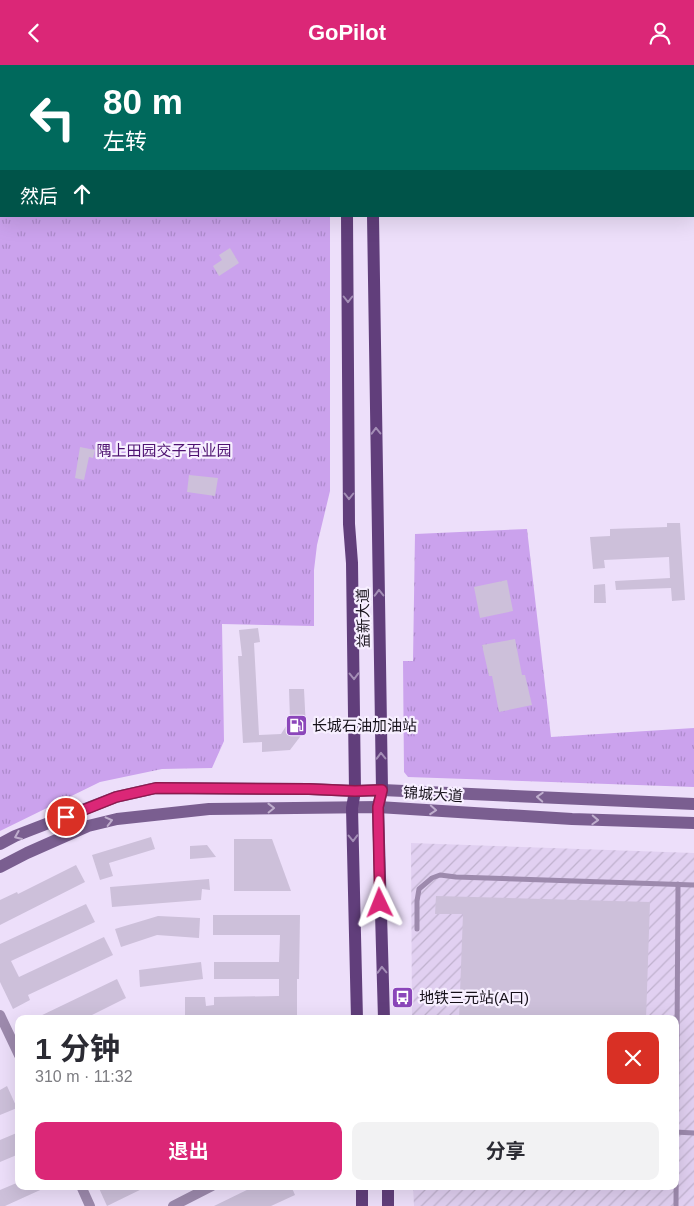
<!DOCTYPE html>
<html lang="zh">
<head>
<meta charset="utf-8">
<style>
	:root { --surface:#fff; --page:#f2f2f3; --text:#2b2b33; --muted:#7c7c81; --accent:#db2777 }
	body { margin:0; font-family:Helvetica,"Noto Sans SC",sans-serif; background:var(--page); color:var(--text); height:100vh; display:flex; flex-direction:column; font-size:19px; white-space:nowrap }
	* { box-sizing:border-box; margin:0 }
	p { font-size:16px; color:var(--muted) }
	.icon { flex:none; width:28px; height:28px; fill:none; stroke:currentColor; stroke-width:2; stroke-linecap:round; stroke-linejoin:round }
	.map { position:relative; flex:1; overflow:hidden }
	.panel { position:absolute; left:15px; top:950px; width:664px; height:175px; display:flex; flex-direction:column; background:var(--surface); border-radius:10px; box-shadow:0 5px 20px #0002 }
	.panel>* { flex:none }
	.top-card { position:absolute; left:0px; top:0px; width:695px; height:152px; box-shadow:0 5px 20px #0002; background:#00695c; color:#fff; overflow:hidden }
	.pin { position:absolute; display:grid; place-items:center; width:42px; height:42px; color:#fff; margin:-21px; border:2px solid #fff; border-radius:50%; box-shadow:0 1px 5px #0007 }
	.me { position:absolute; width:55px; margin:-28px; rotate:358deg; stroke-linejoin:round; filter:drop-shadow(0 0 4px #0008) }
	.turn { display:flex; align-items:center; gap:18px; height:105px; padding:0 20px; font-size:22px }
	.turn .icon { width:65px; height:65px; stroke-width:2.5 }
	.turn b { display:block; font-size:35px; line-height:42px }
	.then { display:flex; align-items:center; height:48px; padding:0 20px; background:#0003; gap:10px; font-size:19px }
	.round { display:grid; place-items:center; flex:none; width:52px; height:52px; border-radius:10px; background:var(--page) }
	.summary { display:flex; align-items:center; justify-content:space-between; height:85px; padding:0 20px }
	h1 { font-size:30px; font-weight:700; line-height:38px }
	.action { display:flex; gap:10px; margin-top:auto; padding:10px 20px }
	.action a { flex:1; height:58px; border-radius:10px; background:var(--accent); color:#fff; font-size:20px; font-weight:700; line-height:58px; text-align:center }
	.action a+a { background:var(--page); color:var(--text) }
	header { display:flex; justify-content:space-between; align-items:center; height:65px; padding:0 20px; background:var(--accent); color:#fff; font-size:22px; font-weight:700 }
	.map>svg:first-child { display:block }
	.industrial { fill:url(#industrial-furrows) }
	.park { fill:url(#park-tufts) }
	.building { fill:#cdc0da }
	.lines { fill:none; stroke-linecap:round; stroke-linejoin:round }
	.lane { stroke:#9d8aad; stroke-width:5 }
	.street { stroke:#9d8aad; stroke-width:10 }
	.secondary { stroke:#7a5e90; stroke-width:12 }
	.primary { stroke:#613e7b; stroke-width:12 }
	.highway { stroke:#4b2168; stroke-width:15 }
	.oneway { stroke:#a48eb6 }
	.oneway2 { stroke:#bfaecd }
	.route-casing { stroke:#8e194d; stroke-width:12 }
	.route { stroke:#db2777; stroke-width:9 }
	.labels { text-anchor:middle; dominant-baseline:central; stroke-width:4.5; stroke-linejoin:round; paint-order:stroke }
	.park-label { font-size:15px; fill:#4e1271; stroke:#f7efff }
	.street-label { font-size:15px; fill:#151019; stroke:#f7efff }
	.poi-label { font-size:15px; fill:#151019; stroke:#f7efff; text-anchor:start }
</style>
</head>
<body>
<header><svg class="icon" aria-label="back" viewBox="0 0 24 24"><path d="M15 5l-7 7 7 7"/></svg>GoPilot<svg class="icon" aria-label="person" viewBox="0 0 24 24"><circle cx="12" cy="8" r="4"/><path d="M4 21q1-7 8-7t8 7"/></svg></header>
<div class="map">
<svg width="694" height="1141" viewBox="0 0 694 1141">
	<defs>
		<pattern id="industrial-furrows" width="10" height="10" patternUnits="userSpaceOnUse" patternTransform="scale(1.25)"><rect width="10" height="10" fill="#e1d0f1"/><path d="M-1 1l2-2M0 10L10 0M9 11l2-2" fill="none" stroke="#c0b2ce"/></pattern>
		<pattern id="park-tufts" width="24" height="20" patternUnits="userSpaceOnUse" patternTransform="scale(1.25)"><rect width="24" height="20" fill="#cba2ed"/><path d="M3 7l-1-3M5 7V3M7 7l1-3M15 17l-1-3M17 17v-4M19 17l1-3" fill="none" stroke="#ad8acb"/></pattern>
	</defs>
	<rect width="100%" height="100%" fill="#eddffa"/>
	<path class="industrial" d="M411,778L694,788V1141H414L413,1121H675V954H412Z"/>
	<g class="park">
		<path d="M0,122H1V151H330V426L317,480L314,505V561L222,559L224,676L212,703L162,704L100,717L0,766Z"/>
		<path d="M527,464L551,672L694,663V722L408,712L404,707L403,596H413L415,469Z"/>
	</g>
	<g class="building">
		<path d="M230,183L239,198L219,211L213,201L222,195L219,190Z"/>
		<path d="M80,382L95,385L93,393L89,392L84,415L75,413Z"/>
		<path d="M189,410L218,413L215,431L187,427Z"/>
		<path d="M667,458H680L685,535L672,536L671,523L616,525L615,516L670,513L669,492L604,495L605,503L593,504L590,472L610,471V464L667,462Z"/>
		<path d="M507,515L513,546L480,553L474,522Z"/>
		<path d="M605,519L606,538H594V520Z"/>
		<path d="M258,563L260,577L254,578L259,670L281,669L290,655L289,624H304L306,664L290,685L262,687V677L243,678L238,591H242L239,565Z"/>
		<path d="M515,574L522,610H525L532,640L499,647L492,611H489L482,580Z"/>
		<path d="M151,772L155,784L109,798L113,811L100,815L92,790Z"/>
		<path d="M234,774H272L291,826H234Z"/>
		<path d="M207,780L216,792L190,794V781Z"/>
		<path d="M76,800L85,817L0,860V835L17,827L18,829Z"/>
		<path d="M209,814L210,825L202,824L201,835L112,842L110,822Z"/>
		<path d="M436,831L650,837L646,954H459L463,849H435Z"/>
		<path d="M86,839L95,857L11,896L19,912L104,872L113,890L28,930L30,935L13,944L0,917V879Z"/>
		<path d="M213,850H300L299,914H297V954H185V932H205L206,941L214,940V932L279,931V914H214V897H279L280,870H213Z"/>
		<path d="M158,851L200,853L199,873L157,870L121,882L115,864Z"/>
		<path d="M201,897L203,914L140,922L139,905Z"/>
		<path d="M117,914L126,933L84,954H34Z"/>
		<path d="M7,1021L17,1043L0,1050V1025Z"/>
		<path d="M19,1067V1089L0,1097V1075Z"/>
		<path d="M19,1117V1121H49L5,1141H0V1125Z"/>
		<path d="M98,1121H148L107,1141Z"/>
		<path d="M255,1121H291L295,1130L271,1141H214Z"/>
	</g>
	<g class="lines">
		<g class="lane">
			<path d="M417,864V836L419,824L432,813L440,810L456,812L694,820"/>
			<path d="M675,1067L694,1068"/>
			<path d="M676,1141L678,819"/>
		</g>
		<g class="street">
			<path d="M0,950L19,990"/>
			<path d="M81,1121L90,1141"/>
			<path d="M173,1141L212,1121"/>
		</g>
		<g class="secondary">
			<path d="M0,779L15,771L116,732L156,723L309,724L355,726L382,725L694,739"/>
			<path d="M0,802L27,788L88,761L117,754L209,744L378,742L572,754L694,758"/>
		</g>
		<g class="primary">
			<path d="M371,0V1"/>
			<path d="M347,151L349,459L352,498L355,726L352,743L357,954"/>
			<path d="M373,151L382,725L378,742L384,954"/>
			<path d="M362,1121V1141"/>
			<path d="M388,1121V1141"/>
		</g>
		<g class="highway">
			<path d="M197,1L203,0"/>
			<path d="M331,1L339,0"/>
			<path d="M0,31H1"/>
			<path d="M0,49H1"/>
			<path d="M0,69L1,68"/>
			<path d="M0,85L1,84"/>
			<path d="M0,118L1,117"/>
		</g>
	</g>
	<defs><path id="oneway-chevron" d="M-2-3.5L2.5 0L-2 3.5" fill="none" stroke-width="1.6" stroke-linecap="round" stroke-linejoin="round" transform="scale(1.25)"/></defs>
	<g class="oneway">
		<use href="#oneway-chevron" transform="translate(348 234) rotate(90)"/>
		<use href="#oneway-chevron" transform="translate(376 366) rotate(-91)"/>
		<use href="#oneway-chevron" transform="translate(349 431) rotate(90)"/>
		<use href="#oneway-chevron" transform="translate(379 528) rotate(-91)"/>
		<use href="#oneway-chevron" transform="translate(354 611) rotate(89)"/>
		<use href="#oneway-chevron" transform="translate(381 691) rotate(-91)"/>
		<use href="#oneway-chevron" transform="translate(353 773) rotate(89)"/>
		<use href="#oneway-chevron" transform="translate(382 905) rotate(-92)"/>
	</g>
	<g class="oneway2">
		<use href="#oneway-chevron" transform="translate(540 732) rotate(-177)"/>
		<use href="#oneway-chevron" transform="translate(271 743) rotate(-1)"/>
		<use href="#oneway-chevron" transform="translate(433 745) rotate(4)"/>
		<use href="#oneway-chevron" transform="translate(595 755) rotate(2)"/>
		<use href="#oneway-chevron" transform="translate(109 756) rotate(-14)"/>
		<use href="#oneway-chevron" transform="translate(18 771) rotate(157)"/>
	</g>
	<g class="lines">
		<defs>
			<path id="route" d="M66,752L116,732L156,723L309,724L355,726L382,725L378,742L380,838"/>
		</defs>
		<use href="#route" class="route-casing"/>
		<use href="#route" class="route"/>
	</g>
	<defs>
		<symbol id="fuel-square" viewBox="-11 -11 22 22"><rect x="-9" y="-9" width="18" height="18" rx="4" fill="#8b46ba" stroke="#f7efff"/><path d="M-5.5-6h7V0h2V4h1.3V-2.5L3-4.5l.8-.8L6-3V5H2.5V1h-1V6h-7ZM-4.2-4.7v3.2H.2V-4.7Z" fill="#fff"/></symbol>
		<symbol id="bus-square" viewBox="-11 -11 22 22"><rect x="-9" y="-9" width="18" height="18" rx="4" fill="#8b46ba" stroke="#f7efff"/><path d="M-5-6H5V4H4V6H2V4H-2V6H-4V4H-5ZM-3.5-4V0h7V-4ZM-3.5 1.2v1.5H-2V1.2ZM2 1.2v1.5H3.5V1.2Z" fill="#fff"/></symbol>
	</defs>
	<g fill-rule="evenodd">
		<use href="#fuel-square" x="284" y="648" width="25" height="25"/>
		<use href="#bus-square" x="390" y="920" width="25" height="25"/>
	</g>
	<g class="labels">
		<g class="park-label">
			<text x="164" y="385">隅上田园交子百业园</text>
		</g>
		<g class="street-label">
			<text transform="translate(363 553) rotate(-91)">益新大道</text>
			<text transform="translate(433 729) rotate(4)">锦城大道</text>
		</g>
		<g class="poi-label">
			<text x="312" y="660">长城石油加油站</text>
			<text x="419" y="932">地铁三元站(A口)</text>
		</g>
	</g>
</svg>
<div class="pin" style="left:66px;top:752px;background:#d93025"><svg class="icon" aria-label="arrive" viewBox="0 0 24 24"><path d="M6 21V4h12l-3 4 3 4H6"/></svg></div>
<svg class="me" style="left:380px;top:838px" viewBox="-20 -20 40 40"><path d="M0-17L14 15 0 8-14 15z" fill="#db2777" stroke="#fff" stroke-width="4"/></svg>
<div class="top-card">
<div class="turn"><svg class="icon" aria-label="left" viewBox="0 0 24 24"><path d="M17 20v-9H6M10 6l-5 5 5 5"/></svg><div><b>80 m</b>左转</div></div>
<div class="then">然后<svg class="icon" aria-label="ahead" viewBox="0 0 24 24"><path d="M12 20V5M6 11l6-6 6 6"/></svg></div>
</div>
<section class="panel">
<div class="summary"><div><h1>1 分钟</h1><p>310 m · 11:32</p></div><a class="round" style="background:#d93025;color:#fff"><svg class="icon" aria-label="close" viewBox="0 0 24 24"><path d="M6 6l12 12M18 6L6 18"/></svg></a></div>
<div class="action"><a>退出</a><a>分享</a></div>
</section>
</div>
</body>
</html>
